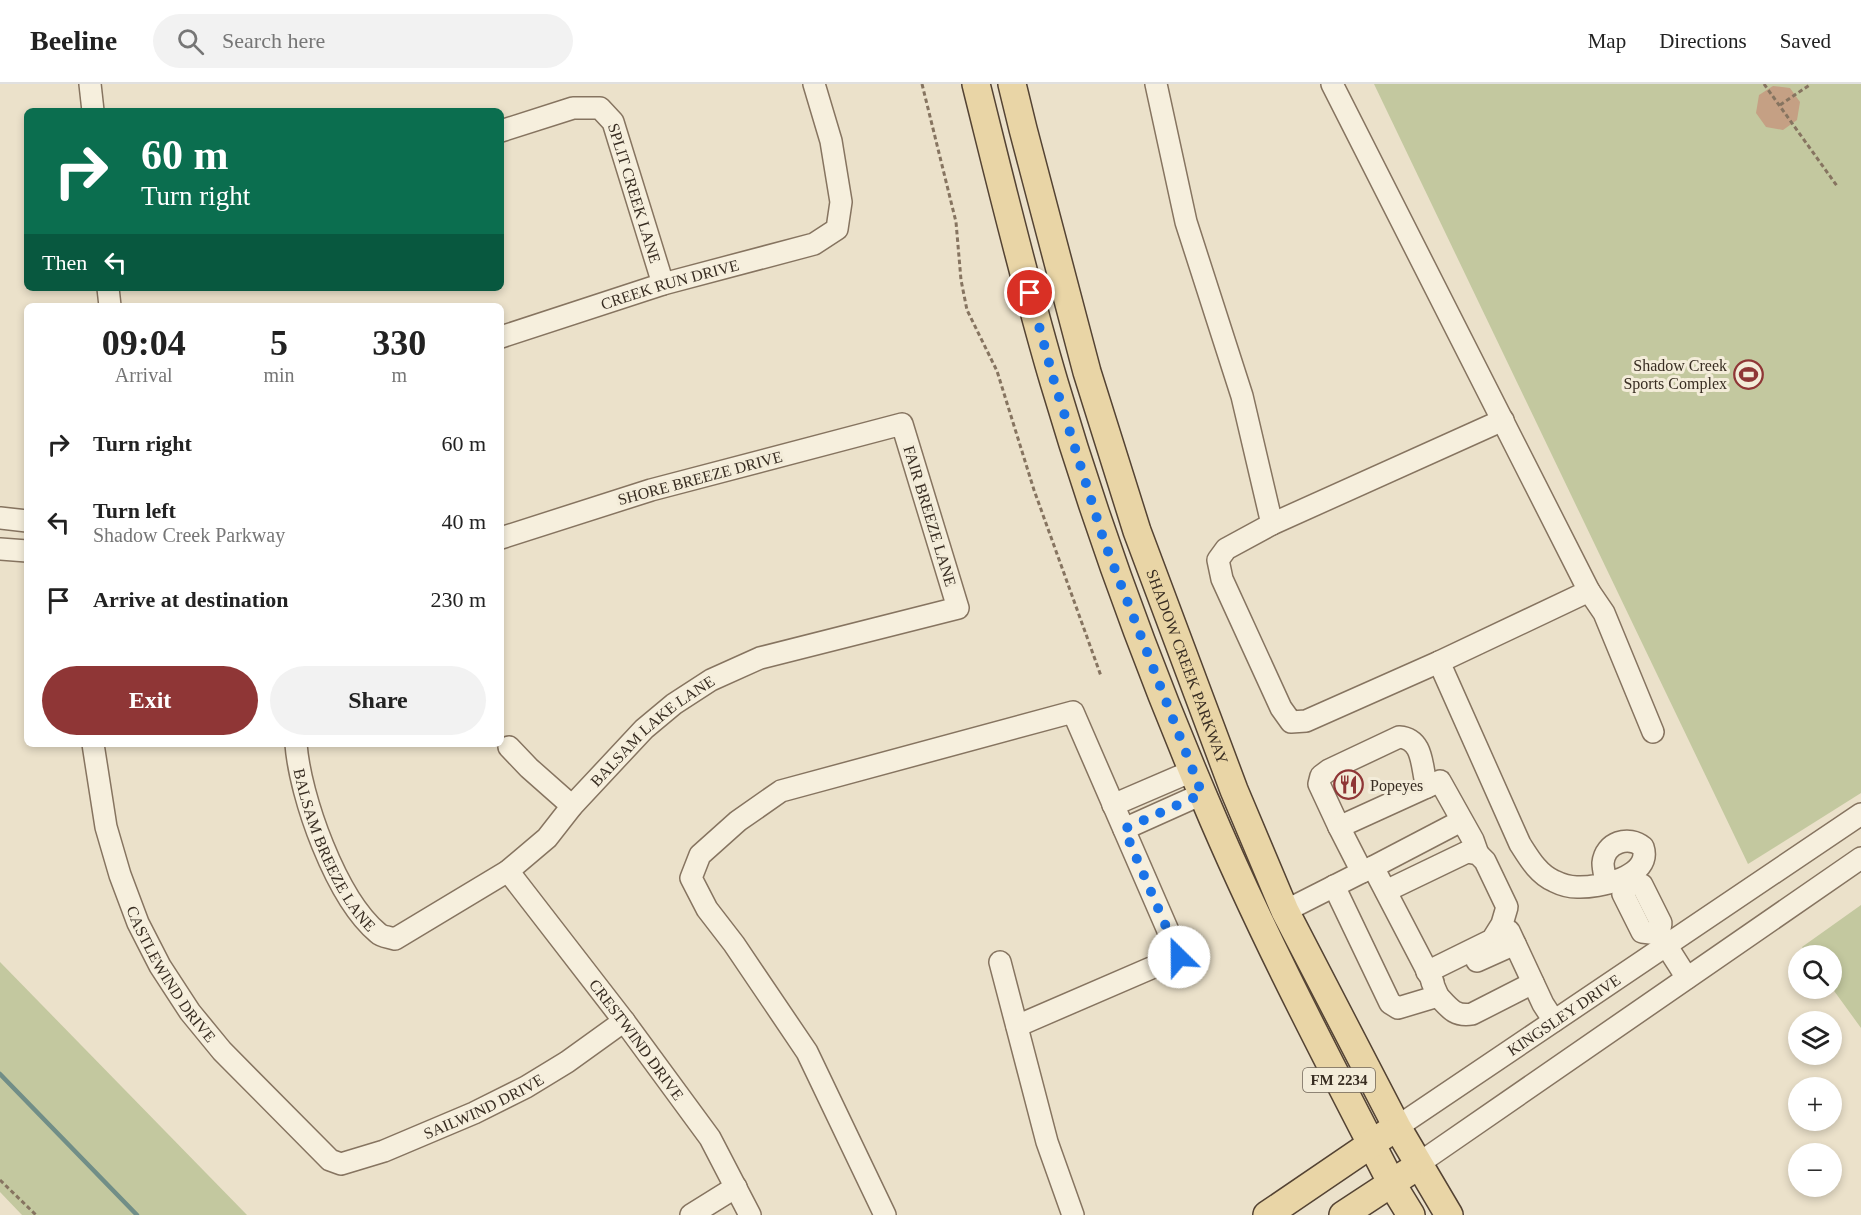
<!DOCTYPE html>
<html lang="en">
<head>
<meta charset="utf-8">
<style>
	:root { --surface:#fff; --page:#f2f2f2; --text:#222; --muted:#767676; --line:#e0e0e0; --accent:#8f3636 }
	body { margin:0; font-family:Georgia,serif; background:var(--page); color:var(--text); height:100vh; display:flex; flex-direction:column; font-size:22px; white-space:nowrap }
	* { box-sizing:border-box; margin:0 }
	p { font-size:20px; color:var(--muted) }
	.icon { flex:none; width:33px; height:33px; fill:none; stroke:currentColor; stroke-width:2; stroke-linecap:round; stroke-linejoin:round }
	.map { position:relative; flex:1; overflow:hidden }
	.drawer { position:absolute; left:24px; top:219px; width:480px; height:444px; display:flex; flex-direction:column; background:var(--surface); border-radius:9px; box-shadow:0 3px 9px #0003 }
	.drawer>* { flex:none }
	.top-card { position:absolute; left:24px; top:24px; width:480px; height:183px; border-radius:9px; box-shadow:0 3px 9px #0003; background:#0b6e4f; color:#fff; overflow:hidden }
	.fabs { position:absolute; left:1788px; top:861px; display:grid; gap:12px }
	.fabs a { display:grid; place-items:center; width:54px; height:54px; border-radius:50%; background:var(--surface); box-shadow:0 3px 9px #0003; font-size:30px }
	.pin { position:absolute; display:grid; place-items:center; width:51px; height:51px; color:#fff; margin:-26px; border:3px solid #fff; border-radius:50%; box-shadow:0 2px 6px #0007 }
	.me { position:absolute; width:66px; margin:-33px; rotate:337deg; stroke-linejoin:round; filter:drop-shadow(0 0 4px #0008) }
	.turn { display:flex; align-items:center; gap:21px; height:126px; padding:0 18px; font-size:27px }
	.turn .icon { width:78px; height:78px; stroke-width:2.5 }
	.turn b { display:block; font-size:42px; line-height:51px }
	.then { display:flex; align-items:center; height:57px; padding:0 18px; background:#0003; gap:12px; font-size:22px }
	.eta { display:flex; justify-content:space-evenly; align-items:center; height:102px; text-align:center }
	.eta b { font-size:36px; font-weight:800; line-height:42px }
	.primary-button { display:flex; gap:12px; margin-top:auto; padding:12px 18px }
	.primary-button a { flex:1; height:69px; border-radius:36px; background:var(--accent); color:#fff; font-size:24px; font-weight:800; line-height:69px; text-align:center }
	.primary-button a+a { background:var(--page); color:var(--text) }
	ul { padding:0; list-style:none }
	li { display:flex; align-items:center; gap:18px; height:78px; padding:0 18px }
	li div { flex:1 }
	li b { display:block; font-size:22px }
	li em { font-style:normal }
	header { display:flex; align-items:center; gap:36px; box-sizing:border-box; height:84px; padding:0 30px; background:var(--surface); border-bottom:2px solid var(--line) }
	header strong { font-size:28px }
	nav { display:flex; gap:33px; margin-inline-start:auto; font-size:21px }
	.search { width:420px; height:54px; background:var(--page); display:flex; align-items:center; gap:15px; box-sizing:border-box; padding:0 21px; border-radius:33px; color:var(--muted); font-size:22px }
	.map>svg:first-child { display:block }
	.green { fill:#c3c89f }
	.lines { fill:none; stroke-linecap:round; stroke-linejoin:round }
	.stream { stroke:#718e87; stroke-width:4.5 }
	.building { fill:#c5a084 }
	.minor-casing { stroke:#867460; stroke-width:24 }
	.major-casing { stroke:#544333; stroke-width:30 }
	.path { stroke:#867460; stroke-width:3; stroke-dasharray:4.5 3; stroke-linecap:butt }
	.minor { stroke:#f6efdd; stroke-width:21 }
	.major { stroke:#e9d5a6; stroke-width:27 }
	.route { stroke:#1a73e8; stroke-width:10; stroke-dasharray:0 18 }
	.labels { text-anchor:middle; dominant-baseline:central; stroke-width:6; stroke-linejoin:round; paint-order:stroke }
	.shield { fill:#f3ecd9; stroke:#706659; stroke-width:1.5 }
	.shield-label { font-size:15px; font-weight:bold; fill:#382d22 }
	.street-label { font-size:16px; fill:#382d22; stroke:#f3ecd9 }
	.poi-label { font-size:16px; fill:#382d22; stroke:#f3ecd9; text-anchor:end }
</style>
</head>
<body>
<header>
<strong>Beeline</strong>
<div class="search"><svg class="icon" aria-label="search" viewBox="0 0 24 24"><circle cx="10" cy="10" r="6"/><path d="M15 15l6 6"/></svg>Search here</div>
<nav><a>Map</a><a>Directions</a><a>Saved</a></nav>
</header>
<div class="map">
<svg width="1861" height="1131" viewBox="0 0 1861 1131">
	<rect width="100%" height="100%" fill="#ebe1ca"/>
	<g class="green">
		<path d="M1374,0H1861V709L1748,780Z"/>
		<path d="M1861,821V944L1832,904V872L1808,871L1802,863Z"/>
		<path d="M0,878L247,1131H22L0,1108Z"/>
	</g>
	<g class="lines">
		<path class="stream" d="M0,990L137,1131"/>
	</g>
	<path class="building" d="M1773,2L1790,4L1800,18L1797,36L1783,46L1766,43L1756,29L1759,11Z"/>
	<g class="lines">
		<defs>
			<g id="minor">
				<path d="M90,0L93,27"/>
				<path d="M1156,0L1186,138L1242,312L1272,440L1226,465L1218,476L1222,495L1281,624L1291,638L1306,637L1439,578"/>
				<path d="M1332,0L1589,507L1439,578L1520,760C1529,774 1538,790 1554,797C1560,800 1570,803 1577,803C1598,804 1653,793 1643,763C1629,751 1605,758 1603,779C1603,785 1605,792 1606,798"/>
				<path id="s1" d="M501,47L573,24H600L613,38L663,200"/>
				<path d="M108,204L110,222"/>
				<path id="s2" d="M501,253L663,200L814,160L837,145L841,118L831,57L814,0"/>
				<path d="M0,434L27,437"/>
				<path d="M1272,440L1503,336"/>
				<path d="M0,465L27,467"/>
				<path d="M1589,507L1604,529L1653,648"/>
				<path id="s3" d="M93,660L106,743L120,791L138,839L160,882L190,928L222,967L330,1076L341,1080L384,1067L474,1029L526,1003L567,978L624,937"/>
				<path id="s4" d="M296,660C300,713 336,814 378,849C382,853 389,853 395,855L508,787L547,754L572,722L644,645L674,620L711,596L760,574L958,524L902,340L651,406L501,454"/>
				<path d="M509,663L529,684L572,722"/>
				<path d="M1113,721L1192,687"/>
				<path d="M1339,743L1319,700L1321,692L1329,686L1399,653C1425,655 1421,685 1427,703"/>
				<path d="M1124,745L1202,710"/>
				<path d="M1373,783L1461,737"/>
				<path id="s5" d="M508,787L624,937L710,1054L750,1131"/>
				<path d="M1362,788L1373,783L1433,898"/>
				<path d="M1630,798L1642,801L1661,839L1659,850L1687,894"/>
				<path d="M1630,798L1623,810L1642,848L1659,850"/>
				<path d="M1334,802L1390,919L1398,924L1438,912L1432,898"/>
				<path d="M1386,807L1467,768L1478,770L1485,777L1507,823L1502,840L1492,856L1427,888"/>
				<path d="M1285,827L1362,788L1339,743L1440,697L1473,756L1478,770"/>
				<path d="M1509,847L1543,920L1554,937"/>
				<path d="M1477,877L1515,860"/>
				<path d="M1000,878L1047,1058L1073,1131"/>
				<path d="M1438,912C1449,924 1455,933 1472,930L1533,899"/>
				<path id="s6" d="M1397,1043L1861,730"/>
				<path d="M1418,1080L1861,774"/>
				<path d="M691,1131L736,1103"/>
				<path d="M885,1131L807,968L734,860L707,825L691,794L700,771L738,737L781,707L1073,628L1179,872L1017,942"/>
			</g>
			<g id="major">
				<path d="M976,0C1001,100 1025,200 1054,298C1096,440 1147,580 1205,716C1260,847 1327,974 1392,1100L1411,1131"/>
				<path id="s7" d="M1012,0L1023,45L1087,288L1137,447L1234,706L1285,827L1397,1043L1449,1131"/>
				<path d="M1267,1131L1386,1050"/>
				<path d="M1343,1131L1407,1089"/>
			</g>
		</defs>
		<use href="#minor" class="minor-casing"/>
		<use href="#major" class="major-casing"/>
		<g class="path">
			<path d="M922,0L956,138L961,196L967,226L997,287L1034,406L1101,592"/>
			<path d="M1764,0L1837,102"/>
			<path d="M1780,21L1811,0"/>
			<path d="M0,1096L36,1131"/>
		</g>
		<use href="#minor" class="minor"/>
		<use href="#major" class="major"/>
	</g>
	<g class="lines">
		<path class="route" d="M1030,209L1054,297L1104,457L1202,710L1124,745L1179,873"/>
	</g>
	<defs>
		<symbol id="stadium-ring" viewBox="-11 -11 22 22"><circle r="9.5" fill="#f3ecd9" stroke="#8f3636" stroke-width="1.5"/><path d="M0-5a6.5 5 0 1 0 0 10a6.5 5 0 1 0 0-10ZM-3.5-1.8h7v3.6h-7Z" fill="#8f3636"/></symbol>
		<symbol id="restaurant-ring" viewBox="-11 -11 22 22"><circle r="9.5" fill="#f3ecd9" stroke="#8f3636" stroke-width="1.5"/><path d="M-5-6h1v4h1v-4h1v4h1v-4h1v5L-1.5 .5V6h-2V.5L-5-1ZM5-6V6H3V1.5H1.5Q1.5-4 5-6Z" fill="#8f3636"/></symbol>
	</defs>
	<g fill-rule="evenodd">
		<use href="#stadium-ring" x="1732" y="274" width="33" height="33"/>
		<use href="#restaurant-ring" x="1332" y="684" width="33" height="33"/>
	</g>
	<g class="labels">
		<rect class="shield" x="1303" y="984" width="72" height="24" rx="4.5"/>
		<g class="shield-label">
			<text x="1339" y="996">FM 2234</text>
		</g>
		<g class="street-label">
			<text stroke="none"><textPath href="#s1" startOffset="196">SPLIT CREEK LANE</textPath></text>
			<text stroke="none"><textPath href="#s2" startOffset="177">CREEK RUN DRIVE</textPath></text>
			<text transform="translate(700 394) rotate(-15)">SHORE BREEZE DRIVE</text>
			<text transform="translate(930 432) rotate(73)">FAIR BREEZE LANE</text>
			<text stroke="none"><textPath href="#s7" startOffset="609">SHADOW CREEK PARKWAY</textPath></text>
			<text stroke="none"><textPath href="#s4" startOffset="562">BALSAM LAKE LANE</textPath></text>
			<text stroke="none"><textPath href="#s4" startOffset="114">BALSAM BREEZE LANE</textPath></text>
			<text stroke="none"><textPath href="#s3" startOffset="246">CASTLEWIND DRIVE</textPath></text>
			<text stroke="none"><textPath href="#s6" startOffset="201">KINGSLEY DRIVE</textPath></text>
			<text stroke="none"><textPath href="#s5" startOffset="212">CRESTWIND DRIVE</textPath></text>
			<text stroke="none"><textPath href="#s3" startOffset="658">SAILWIND DRIVE</textPath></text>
		</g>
		<g class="poi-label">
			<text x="1727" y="281">Shadow Creek<tspan x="1727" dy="18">Sports Complex</tspan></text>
			<text x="1370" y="701" text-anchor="start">Popeyes</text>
		</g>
	</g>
</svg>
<div class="fabs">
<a><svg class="icon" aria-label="search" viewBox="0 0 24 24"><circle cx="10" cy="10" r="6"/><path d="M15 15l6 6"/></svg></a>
<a><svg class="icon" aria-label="layers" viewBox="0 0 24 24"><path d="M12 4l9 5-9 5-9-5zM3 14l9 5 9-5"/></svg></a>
<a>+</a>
<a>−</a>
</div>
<div class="pin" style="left:1030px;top:209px;background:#d93025"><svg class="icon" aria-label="arrive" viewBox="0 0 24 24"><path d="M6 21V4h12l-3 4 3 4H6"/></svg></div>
<svg class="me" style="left:1179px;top:873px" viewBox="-20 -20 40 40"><circle r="19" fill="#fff"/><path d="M0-13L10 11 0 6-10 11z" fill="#1a73e8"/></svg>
<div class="top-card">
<div class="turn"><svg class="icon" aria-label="right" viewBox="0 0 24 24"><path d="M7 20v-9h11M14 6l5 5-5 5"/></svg><div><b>60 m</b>Turn right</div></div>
<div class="then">Then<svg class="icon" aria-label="left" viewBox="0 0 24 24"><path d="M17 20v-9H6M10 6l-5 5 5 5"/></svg></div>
</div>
<section class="drawer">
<div class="eta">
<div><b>09:04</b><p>Arrival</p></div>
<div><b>5</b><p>min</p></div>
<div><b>330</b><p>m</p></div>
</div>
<ul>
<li><svg class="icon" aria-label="right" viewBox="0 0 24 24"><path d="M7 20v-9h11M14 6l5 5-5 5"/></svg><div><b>Turn right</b></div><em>60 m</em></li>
<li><svg class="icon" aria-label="left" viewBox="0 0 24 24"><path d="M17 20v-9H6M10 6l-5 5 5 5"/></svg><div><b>Turn left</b><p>Shadow Creek Parkway</p></div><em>40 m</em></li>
<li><svg class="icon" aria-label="arrive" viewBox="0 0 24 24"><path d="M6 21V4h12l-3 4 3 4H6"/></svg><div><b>Arrive at destination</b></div><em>230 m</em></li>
</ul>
<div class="primary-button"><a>Exit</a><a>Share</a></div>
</section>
</div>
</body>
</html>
